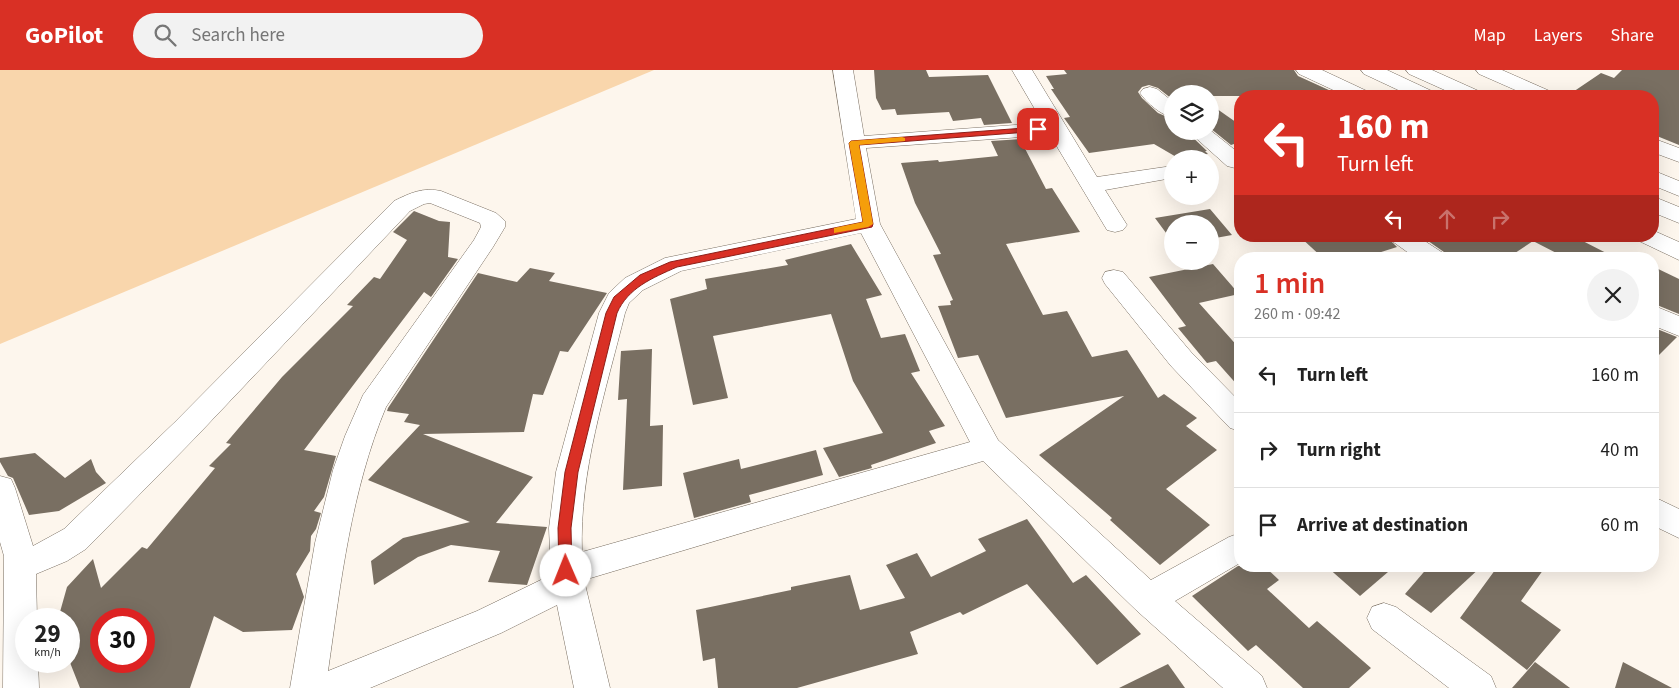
<!DOCTYPE html>
<html lang="en">
<head>
<meta charset="utf-8">
<style>
	:root { --surface:#fff; --page:#f2f2f2; --text:#222; --muted:#767676; --line:#e0e0e0; --accent:#d93025 }
	body { margin:0; font-family:"Source Sans 3",sans-serif; background:var(--page); color:var(--text); height:100vh; display:flex; flex-direction:column; font-size:19px; white-space:nowrap }
	* { box-sizing:border-box; margin:0 }
	p { font-size:16px; color:var(--muted) }
	.icon { flex:none; width:28px; height:28px; fill:none; stroke:currentColor; stroke-width:2; stroke-linecap:round; stroke-linejoin:round }
	.map { position:relative; flex:1; overflow:hidden }
	.sheet { position:absolute; left:1234px; top:182px; width:425px; height:320px; display:flex; flex-direction:column; background:var(--surface); border-radius:20px; box-shadow:0 5px 20px #0002 }
	.sheet>* { flex:none }
	.top-card { position:absolute; left:1234px; top:20px; width:425px; height:152px; border-radius:20px; box-shadow:0 5px 20px #0002; background:#d93025; color:#fff; overflow:hidden }
	.buttons { position:absolute; left:1164px; top:15px; display:grid; gap:10px }
	.buttons a { display:grid; place-items:center; width:55px; height:55px; border-radius:50%; background:var(--surface); box-shadow:0 5px 20px #0002; font-size:25px }
	.speed { position:absolute; left:15px; top:538px; display:flex; gap:10px; font-size:25px; font-weight:700; text-align:center }
	.speed>* { display:grid; place-content:center; width:65px; height:65px; border-radius:50%; background:var(--surface); box-shadow:0 5px 20px #0002; line-height:1 }
	.speed small { font-size:12px; font-weight:400 }
	.speed .limit { border:8px solid #d22; background:#fff; color:#111 }
	.pin { position:absolute; display:grid; place-items:center; width:42px; height:42px; color:#fff; margin:-21px; border-radius:10px; box-shadow:0 2px 8px #0006 }
	.me { position:absolute; width:55px; margin:-28px; rotate:359deg; stroke-linejoin:round; filter:drop-shadow(0 0 4px #0008) }
	.turn { display:flex; align-items:center; gap:18px; height:105px; padding:0 20px; font-size:22px }
	.turn .icon { width:65px; height:65px; stroke-width:2.5 }
	.turn b { display:block; font-size:35px; line-height:42px }
	.lanes { display:flex; align-items:center; height:48px; padding:0 20px; background:#0003; justify-content:center; gap:25px; direction:ltr }
	.lanes .off { opacity:.35 }
	.round { display:grid; place-items:center; flex:none; width:52px; height:52px; border-radius:26px; background:var(--page) }
	.overview { display:flex; align-items:center; justify-content:space-between; height:85px; padding:0 20px }
	h1 { font-size:30px; font-weight:600; line-height:38px; color:var(--accent) }
	ul { padding:0; list-style:none }
	li { display:flex; align-items:center; gap:15px; height:75px; padding:0 20px; border-top:1px solid var(--line) }
	li div { flex:1 }
	li b { display:block; font-size:19px }
	li em { font-style:normal }
	header { display:flex; align-items:center; gap:30px; box-sizing:border-box; height:70px; padding:0 25px; background:var(--accent); color:#fff }
	header strong { font-size:24px }
	nav { display:flex; gap:28px; margin-inline-start:auto; font-size:18px }
	.search { width:350px; height:45px; background:var(--page); display:flex; align-items:center; gap:12px; box-sizing:border-box; padding:0 18px; border-radius:28px; color:var(--muted); font-size:19px }
	.map>svg:first-child { display:block }
	.green { fill:#f9d6ac }
	.building { fill:#796f62; fill-rule:evenodd }
	.lines { fill:none; stroke-linecap:round; stroke-linejoin:round }
	.minor-casing { stroke:#796e61; stroke-width:1 }
	.highway-casing { stroke:#796e61; stroke-width:1 }
	.minor { fill:#fff; fill-rule:evenodd }
	.highway { fill:#fff; fill-rule:evenodd }
	.route { fill:#d93025; stroke:#8d1f18 }
	.slow { fill:#f59e0b }
</style>
</head>
<body>
<header>
<strong>GoPilot</strong>
<div class="search"><svg class="icon" aria-label="search" viewBox="0 0 24 24"><circle cx="10" cy="10" r="6"/><path d="M15 15l6 6"/></svg>Search here</div>
<nav><a>Map</a><a>Layers</a><a>Share</a></nav>
</header>
<div class="map">
<svg width="1679" height="618" viewBox="0 0 1679 618">
	<rect width="100%" height="100%" fill="#fdf6ed"/>
	<path class="green" d="M0,0H654L0,274Z"/>
	<g class="building">
		<path d="M874,0H926L929,7L988,5L1012,53L984,55L981,48L953,51L949,42L897,45L895,39L882,40L876,28Z"/>
		<path d="M1064,0H1294L1298,6L1342,26H1210V24H1172V29L1158,18L1149,15L1142,17L1138,22L1142,28L1158,43L1172,49V61H1186L1207,81H1205L1208,84L1178,88L1154,74L1089,83L1064,48L1070,47L1051,19H1054L1046,6L1067,4Z"/>
		<path d="M1622,0H1679V75L1652,64V26H1567L1601,3L1614,8Z"/>
		<path d="M1210,34L1240,55V72L1231,75L1210,58Z"/>
		<path d="M1020,69L1046,119L1052,118L1080,162L1006,174L1043,245L1067,241L1092,287L1127,280L1158,328L1164,324L1197,348L1186,356L1217,380L1166,419L1210,455L1160,495L1110,450L1112,448L1039,385L1124,326L1006,348L978,285L958,288L938,236L951,235L950,231L953,230L933,185L941,184L915,133L901,93L938,90L939,92L998,86L991,71Z"/>
		<path d="M1210,139L1232,165L1210,169V154H1172V171L1155,148Z"/>
		<path d="M414,141L439,151L450,152L448,187L458,189L431,227L424,222L304,380L336,386L324,427L314,441L321,443L316,459L311,466L310,481L296,504L304,527L292,560L243,562L214,546L190,618H80L69,590V549H58L67,517L93,489L101,518L142,477L147,479L215,398L209,396L231,374L226,373L282,307L353,236L347,235L374,207L380,209L407,170L393,162ZM101,549H144V591H101Z"/>
		<path d="M1299,166H1386L1397,177L1359,189H1324Z"/>
		<path d="M1421,166H1573L1618,189H1568L1533,171L1506,189H1454Z"/>
		<path d="M851,174L882,225L866,229L881,268L905,264L920,301L911,303L945,356L929,361L936,373L871,395L872,398L839,407L823,378L883,363L853,311L831,244L713,266L728,328L693,335L670,229L707,219L705,209L788,195L785,190Z"/>
		<path d="M1213,194L1239,224L1199,233L1240,279V318L1216,291L1207,293L1178,258L1186,256L1149,207Z"/>
		<path d="M1652,196L1679,209V244L1652,233Z"/>
		<path d="M530,198L555,203L549,211L607,223L568,282L560,281L543,325L533,324L524,362L423,364L533,407L496,453L547,457L527,515L488,512L500,481L451,475L418,487L374,515L371,491L403,468L470,452L368,410L420,355L404,352L409,344L387,341L388,338L478,203L517,212Z"/>
		<path d="M1652,257L1677,267L1652,292Z"/>
		<path d="M652,279L650,356L663,355L662,416L623,420L627,329L618,330L621,281Z"/>
		<path d="M816,380L823,405L749,425L751,432L694,448L683,403L739,389L741,399Z"/>
		<path d="M35,383L65,408L91,389L96,402L106,413L59,441L29,445L13,408L8,406L0,392V388Z"/>
		<path d="M1027,449L1073,513L1086,505L1141,564L1097,595L1027,514L963,545L960,542L910,562L918,584L797,618H718L715,588L703,591L696,540L791,520V517L850,505L860,540L905,528L886,495L917,483L931,507L986,481L978,469Z"/>
		<path d="M1238,496H1264L1279,510L1267,519L1309,558L1317,551L1371,598L1349,618H1303L1256,575L1248,581L1192,526Z"/>
		<path d="M1326,496H1395L1360,526Z"/>
		<path d="M1429,496H1482L1431,543L1405,524Z"/>
		<path d="M1498,496H1546L1521,531L1561,560L1527,600L1460,548Z"/>
		<path d="M1535,592L1570,618H1512Z"/>
		<path d="M1623,592L1672,618H1615Z"/>
		<path d="M1168,594L1185,618H1119Z"/>
	</g>
	<g class="lines">
		<defs>
			<g id="minor">
				<path d="M833,0H853L864,66L1043,53L1012,0H1032L1097,107L1172,96V108L1105,120L1127,155L1123,160L1115,162L1107,160L1050,65L866,78L880,154L998,370L1151,510L1229,467L1240,463V493L1175,531L1262,606L1267,618H1223L1136,540L983,391L584,510L610,618H574L557,535L501,563L370,618H290L315,473L333,400L345,366L363,325L474,170L481,157L480,153L430,133L424,134L410,141L195,368L86,479L67,491L36,504L37,549H26V591H38L39,618H3L4,486L0,472V406L11,409L15,418L33,476L64,459L175,352L394,131C410,123 423,117 441,121L496,143L505,151V157L493,177L386,337C351,421 341,511 328,601L477,541L551,505L549,458L556,402L599,243L609,223L625,208L665,188L856,149ZM861,163L970,372L582,482C579,401 606,321 625,243L629,233L643,220L681,201Z"/>
				<path d="M1296,0H1322L1369,22L1372,26H1346L1299,4Z"/>
				<path d="M1476,0H1502L1552,22L1555,26H1529L1479,4Z"/>
				<path d="M1150,17L1157,19L1172,31V47C1161,45 1147,33 1140,23L1143,19Z"/>
				<path d="M1210,60L1240,84V96L1235,98L1227,96L1188,61Z"/>
				<path d="M1652,68L1679,78V92L1652,82Z"/>
				<path d="M1652,160L1679,172V190L1639,171L1635,166H1652Z"/>
				<path d="M1388,166H1417L1443,183L1446,189H1417L1392,171Z"/>
				<path d="M1114,200L1123,202L1191,282L1240,332V361L1230,358L1171,296L1105,214L1102,208L1105,202Z"/>
				<path d="M1652,235L1679,246V266L1652,255Z"/>
				<path d="M1652,426L1679,439V468L1652,455Z"/>
				<path d="M1384,533L1396,537L1491,606L1496,618H1449L1372,559L1367,548L1372,537Z"/>
			</g>
			<g id="highway">
				<path d="M1361,0H1387L1434,22L1437,26H1411L1364,4Z"/>
				<path d="M1406,0H1432L1481,22L1484,26H1458L1409,4Z"/>
				<path d="M1652,100L1679,111V126L1652,115Z"/>
				<path d="M1652,126L1679,137V153L1652,142Z"/>
			</g>
		</defs>
		<use href="#minor" class="minor-casing"/>
		<use href="#highway" class="highway-casing"/>
		<use href="#minor" class="minor"/>
		<use href="#highway" class="highway"/>
	</g>
	<path class="route" d="M1038,57L1042,59L1041,61L859,75L873,154L872,157L677,197C652,208 628,218 617,243L578,402L571,458L572,501L570,505L566,507L561,505L559,501L558,458L565,402L606,243L614,227L640,205L670,192L863,152L849,73L851,71Z"/>
	<path class="slow" d="M902,67L905,68V71L859,75L873,154L868,157L834,163V158L863,152L849,73L851,71Z"/>
</svg>
<div class="buttons">
<a><svg class="icon" aria-label="layers" viewBox="0 0 24 24"><path d="M12 4l9 5-9 5-9-5zM3 14l9 5 9-5"/></svg></a>
<a>+</a>
<a>−</a>
</div>
<div class="speed"><div>29<small>km/h</small></div><div class="limit">30</div></div>
<div class="pin" style="left:1038px;top:59px;background:#d93025"><svg class="icon" aria-label="arrive" viewBox="0 0 24 24"><path d="M6 21V4h12l-3 4 3 4H6"/></svg></div>
<svg class="me" style="left:566px;top:501px" viewBox="-20 -20 40 40"><circle r="19" fill="#fff"/><path d="M0-13L10 11 0 6-10 11z" fill="#d93025"/></svg>
<div class="top-card">
<div class="turn"><svg class="icon" aria-label="left" viewBox="0 0 24 24"><path d="M17 20v-9H6M10 6l-5 5 5 5"/></svg><div><b>160 m</b>Turn left</div></div>
<div class="lanes"><svg class="icon" aria-label="left" viewBox="0 0 24 24"><path d="M17 20v-9H6M10 6l-5 5 5 5"/></svg><svg class="icon off" aria-label="ahead" viewBox="0 0 24 24"><path d="M12 20V5M6 11l6-6 6 6"/></svg><svg class="icon off" aria-label="right" viewBox="0 0 24 24"><path d="M7 20v-9h11M14 6l5 5-5 5"/></svg></div>
</div>
<section class="sheet">
<div class="overview"><div><h1>1 min</h1><p>260 m · 09:42</p></div><a class="round"><svg class="icon" aria-label="close" viewBox="0 0 24 24"><path d="M6 6l12 12M18 6L6 18"/></svg></a></div>
<ul>
<li><svg class="icon" aria-label="left" viewBox="0 0 24 24"><path d="M17 20v-9H6M10 6l-5 5 5 5"/></svg><div><b>Turn left</b></div><em>160 m</em></li>
<li><svg class="icon" aria-label="right" viewBox="0 0 24 24"><path d="M7 20v-9h11M14 6l5 5-5 5"/></svg><div><b>Turn right</b></div><em>40 m</em></li>
<li><svg class="icon" aria-label="arrive" viewBox="0 0 24 24"><path d="M6 21V4h12l-3 4 3 4H6"/></svg><div><b>Arrive at destination</b></div><em>60 m</em></li>
</ul>
</section>
</div>
</body>
</html>
